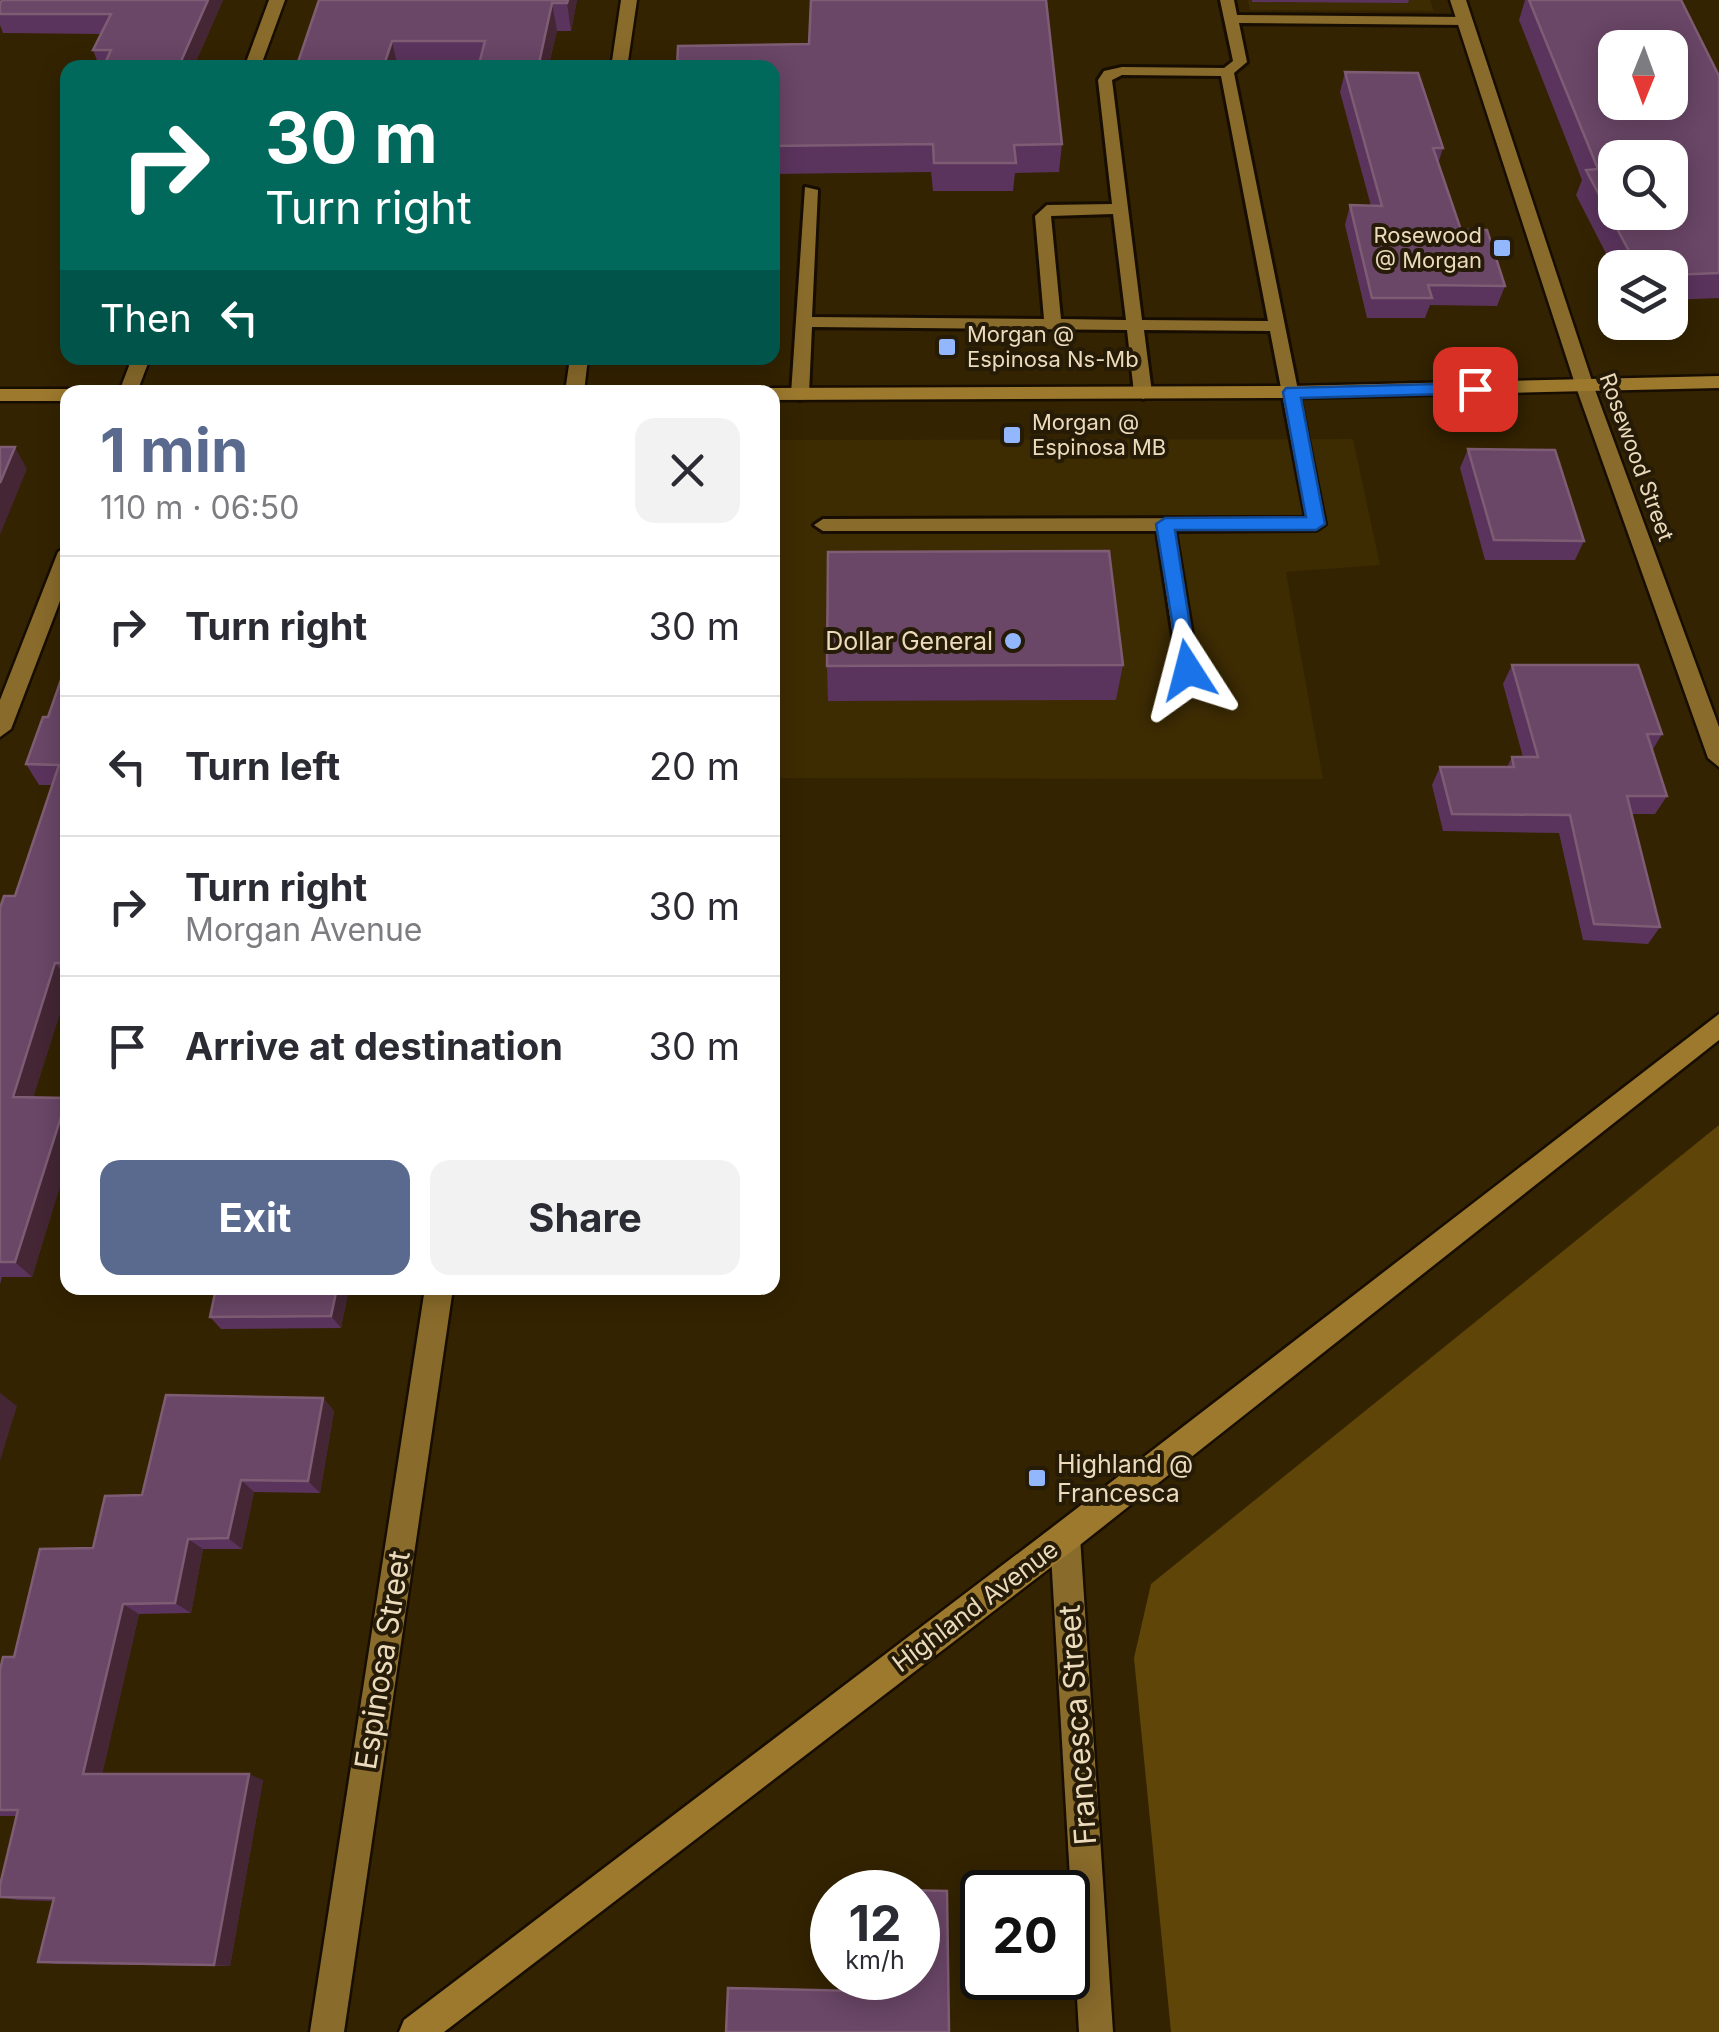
<!DOCTYPE html>
<html lang="en">
<head>
<meta charset="utf-8">
<style>
	:root { --surface:#fff; --page:#f2f2f3; --text:#2b2b33; --muted:#7c7c81; --line:#e1e1e2; --accent:#5a6a8e }
	body { margin:0; font-family:Inter,sans-serif; background:var(--page); color:var(--text); height:100vh; display:flex; flex-direction:column; font-size:38px; white-space:nowrap }
	* { box-sizing:border-box; margin:0 }
	p { font-size:32px; color:var(--muted) }
	.icon { flex:none; width:55px; height:55px; fill:none; stroke:currentColor; stroke-width:2; stroke-linecap:round; stroke-linejoin:round }
	.map { position:relative; flex:1; overflow:hidden }
	.drawer { position:absolute; left:60px; top:385px; width:720px; height:910px; display:flex; flex-direction:column; background:var(--surface); border-radius:20px; box-shadow:0 5px 25px #0003 }
	.drawer>* { flex:none }
	.top-card { position:absolute; left:60px; top:60px; width:720px; height:305px; border-radius:20px; box-shadow:0 5px 25px #0003; background:#00695c; color:#fff; overflow:hidden }
	.needle { width:65px; rotate:181deg }
	.controls { position:absolute; left:1598px; top:30px; display:grid; gap:20px }
	.controls a { display:grid; place-items:center; width:90px; height:90px; border-radius:20px; background:var(--surface); box-shadow:0 5px 25px #0003; font-size:50px }
	.speed { position:absolute; left:810px; top:1870px; display:flex; gap:20px; font-size:50px; font-weight:700; text-align:center }
	.speed>* { display:grid; place-content:center; width:130px; height:130px; border-radius:50%; background:var(--surface); box-shadow:0 5px 25px #0003; line-height:1 }
	.speed small { font-size:25px; font-weight:400 }
	.speed .limit { border:5px solid #111; border-radius:15px; background:#fff; color:#111 }
	.pin { position:absolute; display:grid; place-items:center; width:85px; height:85px; color:#fff; margin:-42px; border-radius:20px; box-shadow:0 5px 15px #0006 }
	.me { position:absolute; width:110px; margin:-55px; rotate:351deg; stroke-linejoin:round; filter:drop-shadow(0 0 8px #0008) }
	.turn { display:flex; align-items:center; gap:35px; height:210px; padding:0 40px; font-size:45px }
	.turn .icon { width:130px; height:130px; stroke-width:2.5 }
	.turn b { display:block; font-size:70px; line-height:85px }
	.then { display:flex; align-items:center; height:95px; padding:0 40px; background:#0003; gap:20px; font-size:38px }
	.round { display:grid; place-items:center; flex:none; width:105px; height:105px; border-radius:20px; background:var(--page) }
	.head { display:flex; align-items:center; justify-content:space-between; height:170px; padding:0 40px }
	h1 { font-size:60px; font-weight:700; line-height:75px; color:var(--accent) }
	.cta { display:flex; gap:20px; margin-top:auto; padding:20px 40px }
	.cta a { flex:1; height:115px; border-radius:20px; background:var(--accent); color:#fff; font-size:40px; font-weight:700; line-height:115px; text-align:center }
	.cta a+a { background:var(--page); color:var(--text) }
	ul { padding:0; list-style:none }
	li { display:flex; align-items:center; gap:30px; height:140px; padding:0 40px; border-top:2px solid var(--line) }
	li div { flex:1 }
	li b { display:block; font-size:38px }
	li em { font-style:normal }
	.map>svg:first-child { display:block }
	.built { fill:#3d2b02 }
	.green { fill:#5f4508 }
	.lines { fill:none; stroke-linecap:round; stroke-linejoin:round }
	.lane-casing { stroke:#170d00; stroke-width:6 }
	.street-casing { stroke:#170d00; stroke-width:5 }
	.secondary-casing { stroke:#170d00; stroke-width:5 }
	.lane { fill:#896b2b; fill-rule:evenodd }
	.street { fill:#896b2b; fill-rule:evenodd }
	.secondary { fill:#9d792e; fill-rule:evenodd }
	.wall { fill:#5b345d }
	.shaded-wall { fill:#442634 }
	.building { fill:#6a4667; stroke:#7e5d74; stroke-width:2.5; fill-rule:evenodd }
	.route { fill:#1a73e8; stroke:#114b97; stroke-width:2.5 }
	.poi-dot { fill:#93b7fd; stroke:#251b07; stroke-width:4 }
	.labels { text-anchor:middle; dominant-baseline:central; stroke-width:8; stroke-linejoin:round; paint-order:stroke }
	.far-poi-label { font-size:22px; fill:#ebdabb; stroke:#251b07; text-anchor:start }
	.far-street-label { font-size:22px; fill:#ebdabb; stroke:#251b07 }
	.poi-label { font-size:25px; fill:#ebdabb; stroke:#251b07; text-anchor:end }
	.street-label { font-size:25px; fill:#ebdabb; stroke:#251b07 }
	.near-street-label { font-size:30px; fill:#ebdabb; stroke:#251b07 }
</style>
</head>
<body>
<div class="map">
<svg width="1719" height="2032" viewBox="0 0 1719 2032">
	<rect width="100%" height="100%" fill="#332301"/>
	<g class="built">
		<path d="M1248,0H1430L1434,11L1250,10Z"/>
		<path d="M1353,439L1380,565L1286,572L1323,779L773,778V440Z"/>
	</g>
	<path class="green" d="M1719,1125V2032H1171L1134,1658L1151,1584Z"/>
	<g class="lines">
		<defs>
			<path id="lane" d="M1220,0H1234L1237,15L1465,17L1472,21L1465,25L1239,23L1247,62L1234,73L1325,524L1316,530L1175,531L1198,670L1188,677L1178,670L1157,531H823L814,525L823,519L1306,518L1270,331L1144,330L1152,393L1143,399L1134,393L1127,330L812,327L809,394L800,400L791,394L805,187L818,190L812,317L1044,319L1035,216L1047,205L1112,204L1098,80L1104,71L1122,67L1224,68L1233,61ZM1122,75L1221,76L1268,321L1142,320L1112,80ZM1113,214L1126,320L1061,319L1051,216Z"/>
			<g id="street">
				<path d="M269,0H285L260,68H244Z"/>
				<path d="M621,0H637L627,68H611Z"/>
				<path d="M1450,0H1466L1594,387L1719,727V767L1708,758L1576,387Z"/>
				<path d="M132,358H150L137,392H119Z"/>
				<path d="M570,358H588L584,392H565Z"/>
				<path d="M68,545V580L11,729L0,737V700L58,552Z"/>
				<path d="M425,1288H453L344,2032H310Z"/>
				<path d="M1065,1522L1076,1526L1080,1537L1113,2032H1079L1050,1537L1054,1526Z"/>
			</g>
			<g id="secondary">
				<path d="M1719,376V388L1292,398L772,400V392H763L772,388L1292,386Z"/>
				<path d="M0,389H68L76,392H68V401H0Z"/>
				<path d="M1719,1014V1040L1076,1548L444,2032H399L404,2020L1054,1526Z"/>
			</g>
		</defs>
		<use href="#lane" class="lane-casing"/>
		<use href="#street" class="street-casing"/>
		<use href="#secondary" class="secondary-casing"/>
		<use href="#lane" class="lane"/>
		<use href="#street" class="street"/>
		<use href="#secondary" class="secondary"/>
	</g>
	<g class="wall">
		<path d="M2,0H223L193,68H100L93,50L101,34L3,33L0,25V4Z"/>
		<path d="M319,0H577L571,31H557L548,68H296Z"/>
		<path d="M1252,0H1409L1408,3L1252,2Z"/>
		<path d="M1525,0H1681L1719,76V298L1670,300V268H1615V271L1576,195L1582,180L1519,20Z"/>
		<path d="M772,68L1062,144L1059,172L1015,173L1013,191H933L931,172L772,174Z"/>
		<path d="M1345,72L1443,148L1438,164L1461,230L1505,286L1497,306L1430,305L1425,318H1367L1345,225L1350,205L1371,206L1340,92Z"/>
		<path d="M1468,449L1584,541L1575,560H1485L1460,468Z"/>
		<path d="M68,660V988L33,1097L68,1099V1160L32,1277H2L0,1284V908L15,896L52,785H39L26,764L48,717Z"/>
		<path d="M1123,665L1116,700L828,701L827,666Z"/>
		<path d="M1512,665L1662,734L1652,751L1667,796L1655,814H1631L1660,927L1648,944L1583,940L1559,833L1443,831L1432,785L1440,767H1507L1512,757H1523L1503,684Z"/>
		<path d="M216,1288H349L341,1328L221,1329L210,1317Z"/>
		<path d="M323,1398L334,1411L320,1493L254,1492L242,1549H203L191,1613L139,1614L102,1774L263,1780L230,1966L59,1964L38,1962L54,1901L18,1900L0,1897L17,1816H0V1670L14,1657L93,1548L142,1495Z"/>
	</g>
	<g class="shaded-wall">
		<path d="M208,0H223L193,68H178Z"/>
		<path d="M568,0H577L571,31L567,3Z"/>
		<path d="M552,3L557,31L548,68H538Z"/>
		<path d="M392,41L398,68H383Z"/>
		<path d="M15,447L27,469L0,535V483Z"/>
		<path d="M55,963L68,979V988L28,1114L13,1097Z"/>
		<path d="M67,1098L68,1160L32,1277L15,1262Z"/>
		<path d="M337,1288H349L341,1328L331,1316Z"/>
		<path d="M0,1393L17,1406L0,1461Z"/>
		<path d="M323,1398L334,1411L320,1493L308,1481Z"/>
		<path d="M241,1480L254,1492L242,1549L228,1538Z"/>
		<path d="M188,1539L203,1549L191,1613L175,1603Z"/>
		<path d="M123,1604L139,1614L101,1780L83,1774Z"/>
		<path d="M249,1774L263,1780L230,1966L214,1965Z"/>
	</g>
	<g class="building">
		<path d="M2,0H208L178,68H103L111,50H93L111,14H0V4Z"/>
		<path d="M319,0H568L567,3H552L538,68H478L485,41H392L383,68H296Z"/>
		<path d="M811,0H1046L1062,144L1014,145L1016,163H934L933,144L772,146V68H677L678,46L809,44Z"/>
		<path d="M1529,0H1681L1719,76V273L1670,275V268H1638L1586,170L1598,169ZM1615,48H1670V102H1615ZM1615,158H1670V212H1615Z"/>
		<path d="M1345,72L1418,73L1443,148H1433L1461,230H1487L1505,286L1428,285L1432,298H1372L1350,205L1382,206Z"/>
		<path d="M0,447H15L0,483Z"/>
		<path d="M1468,449L1555,450L1584,541L1494,540Z"/>
		<path d="M1109,551L1123,665L827,666L828,552Z"/>
		<path d="M68,660V963H55L13,1097L67,1098L15,1262H0V908L4,896H15L59,765L26,764L43,717H48Z"/>
		<path d="M1512,665H1638L1662,734H1647L1667,796H1627L1660,927L1594,924L1570,815L1452,814L1440,767H1514L1512,757H1538Z"/>
		<path d="M216,1288H337L331,1316L210,1317Z"/>
		<path d="M166,1395L323,1398L308,1481L241,1480L228,1538L188,1539L175,1603L123,1604L83,1774H249L214,1965L38,1962L54,1898L0,1897V1885L18,1810H0V1670L3,1657H14L40,1549L93,1548L105,1496L142,1495Z"/>
		<path d="M857,1889L947,1891L949,2032H726L728,1988L856,1991V1978H918V1892H857Z"/>
	</g>
	<path class="route" d="M1475,383L1481,385V393L1301,398L1325,524L1316,530H1175L1197,670L1188,677L1181,675L1156,524L1165,518L1306,517L1283,392L1286,388Z"/>
	<g class="poi-dot">
		<rect x="1492" y="238" width="20" height="20" rx="5"/>
		<rect x="937" y="337" width="20" height="20" rx="5"/>
		<rect x="1002" y="425" width="20" height="20" rx="5"/>
		<circle cx="1013" cy="641" r="10"/>
		<rect x="1027" y="1468" width="20" height="20" rx="5"/>
	</g>
	<g class="labels">
		<g class="far-poi-label">
			<text x="1482" y="235" text-anchor="end">Rosewood<tspan x="1482" dy="25">@ Morgan</tspan></text>
			<text x="967" y="334">Morgan @<tspan x="967" dy="25">Espinosa Ns-Mb</tspan></text>
			<text x="1032" y="422">Morgan @<tspan x="1032" dy="25">Espinosa MB</tspan></text>
		</g>
		<g class="far-street-label">
			<text transform="translate(1637 457) rotate(70)">Rosewood Street</text>
		</g>
		<g class="poi-label">
			<text x="993" y="641">Dollar General</text>
			<text x="1057" y="1464" text-anchor="start">Highland @<tspan x="1057" dy="29">Francesca</tspan></text>
		</g>
		<g class="street-label">
			<text transform="translate(975 1606) rotate(-37)">Highland Avenue</text>
		</g>
		<g class="near-street-label">
			<text transform="translate(382 1660) rotate(-81)">Espinosa Street</text>
			<text transform="translate(1077 1725) rotate(-94)">Francesca Street</text>
		</g>
	</g>
</svg>
<div class="controls">
<a><svg class="needle" viewBox="-14 -14 28 28"><path d="M0-13l5 13h-10z" fill="#e53935"/><path d="M0 13l5-13h-10z" fill="#7c7c81"/></svg></a>
<a><svg class="icon" aria-label="search" viewBox="0 0 24 24"><circle cx="10" cy="10" r="6"/><path d="M15 15l6 6"/></svg></a>
<a><svg class="icon" aria-label="layers" viewBox="0 0 24 24"><path d="M12 4l9 5-9 5-9-5zM3 14l9 5 9-5"/></svg></a>
</div>
<div class="speed"><div>12<small>km/h</small></div><div class="limit">20</div></div>
<div class="pin" style="left:1475px;top:389px;background:#d93025"><svg class="icon" aria-label="arrive" viewBox="0 0 24 24"><path d="M6 21V4h12l-3 4 3 4H6"/></svg></div>
<svg class="me" style="left:1188px;top:670px" viewBox="-20 -20 40 40"><path d="M0-17L14 15 0 8-14 15z" fill="#1a73e8" stroke="#fff" stroke-width="4"/></svg>
<div class="top-card">
<div class="turn"><svg class="icon" aria-label="right" viewBox="0 0 24 24"><path d="M7 20v-9h11M14 6l5 5-5 5"/></svg><div><b>30 m</b>Turn right</div></div>
<div class="then">Then<svg class="icon" aria-label="left" viewBox="0 0 24 24"><path d="M17 20v-9H6M10 6l-5 5 5 5"/></svg></div>
</div>
<section class="drawer">
<div class="head"><div><h1>1 min</h1><p>110 m · 06:50</p></div><a class="round"><svg class="icon" aria-label="close" viewBox="0 0 24 24"><path d="M6 6l12 12M18 6L6 18"/></svg></a></div>
<ul>
<li><svg class="icon" aria-label="right" viewBox="0 0 24 24"><path d="M7 20v-9h11M14 6l5 5-5 5"/></svg><div><b>Turn right</b></div><em>30 m</em></li>
<li><svg class="icon" aria-label="left" viewBox="0 0 24 24"><path d="M17 20v-9H6M10 6l-5 5 5 5"/></svg><div><b>Turn left</b></div><em>20 m</em></li>
<li><svg class="icon" aria-label="right" viewBox="0 0 24 24"><path d="M7 20v-9h11M14 6l5 5-5 5"/></svg><div><b>Turn right</b><p>Morgan Avenue</p></div><em>30 m</em></li>
<li><svg class="icon" aria-label="arrive" viewBox="0 0 24 24"><path d="M6 21V4h12l-3 4 3 4H6"/></svg><div><b>Arrive at destination</b></div><em>30 m</em></li>
</ul>
<div class="cta"><a>Exit</a><a>Share</a></div>
</section>
</div>
</body>
</html>
